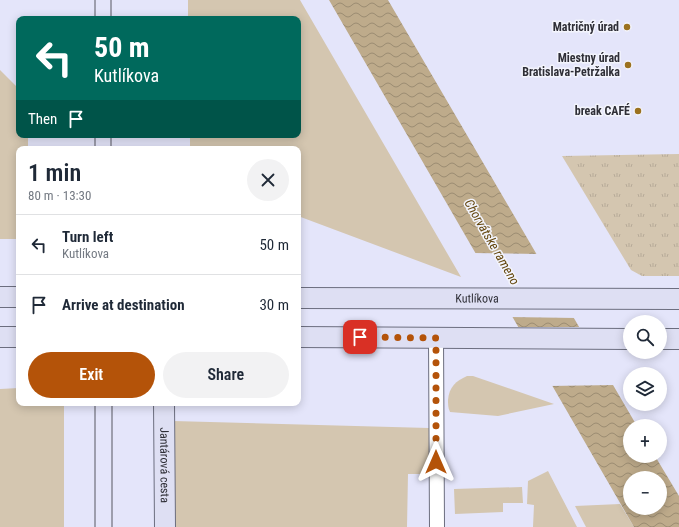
<!DOCTYPE html>
<html lang="en">
<head>
<meta charset="utf-8">
<style>
	:root { --surface:#fff; --page:#f2f2f3; --text:#1f2937; --muted:#747a83; --line:#e0e1e3; --accent:#b45309 }
	body { margin:0; font-family:"Roboto Condensed",sans-serif; background:var(--page); color:var(--text); height:100vh; display:flex; flex-direction:column; font-size:15px; white-space:nowrap }
	* { box-sizing:border-box; margin:0 }
	p { font-size:13px; color:var(--muted) }
	.icon { flex:none; width:22px; height:22px; fill:none; stroke:currentColor; stroke-width:2; stroke-linecap:round; stroke-linejoin:round }
	.map { position:relative; flex:1; overflow:hidden }
	.panel { position:absolute; left:16px; top:146px; width:285px; height:260px; display:flex; flex-direction:column; background:var(--surface); border-radius:8px; box-shadow:0 2px 10px #0003 }
	.panel>* { flex:none }
	.hud { position:absolute; left:16px; top:16px; width:285px; height:122px; border-radius:8px; box-shadow:0 2px 10px #0003; background:#00695c; color:#fff; overflow:hidden }
	.tools { position:absolute; left:623px; top:315px; display:grid; gap:8px }
	.tools a { display:grid; place-items:center; width:44px; height:44px; border-radius:50%; background:var(--surface); box-shadow:0 2px 10px #0003; font-size:20px }
	.pin { position:absolute; display:grid; place-items:center; width:34px; height:34px; color:#fff; margin:-17px; border-radius:8px; box-shadow:0 2px 6px #0006 }
	.me { position:absolute; width:44px; margin:-22px; rotate:0deg; stroke-linejoin:round; filter:drop-shadow(0 0 3px #0008) }
	.turn { display:flex; align-items:center; gap:14px; height:84px; padding:0 12px; font-size:18px }
	.turn .icon { width:52px; height:52px; stroke-width:2.5 }
	.turn b { display:block; font-size:28px; line-height:34px }
	.then { display:flex; align-items:center; height:38px; padding:0 12px; background:#0003; gap:8px; font-size:15px }
	.round { display:grid; place-items:center; flex:none; width:42px; height:42px; border-radius:21px; background:var(--page) }
	.summary { display:flex; align-items:center; justify-content:space-between; height:68px; padding:0 12px }
	h1 { font-size:24px; font-weight:600; line-height:30px }
	.primary-button { display:flex; gap:8px; margin-top:auto; padding:8px 12px }
	.primary-button a { flex:1; height:46px; border-radius:24px; background:var(--accent); color:#fff; font-size:16px; font-weight:600; line-height:46px; text-align:center }
	.primary-button a+a { background:var(--page); color:var(--text) }
	ul { padding:0; list-style:none }
	li { display:flex; align-items:center; gap:12px; height:60px; padding:0 12px; border-top:1px solid var(--line) }
	li div { flex:1 }
	li b { display:block; font-size:15px }
	li em { font-style:normal }
	.map>svg:first-child { display:block }
	.grass { fill:#d4c6b0 }
	.park { fill:url(#park-tufts) }
	.water { fill:url(#water-waves); fill-rule:evenodd }
	.pier { fill:#e4e5fa }
	.lines { fill:none; stroke-linecap:round; stroke-linejoin:round }
	.street-casing { stroke:#6c6e7f; stroke-width:16 }
	.secondary-casing { stroke:#6c6e7f; stroke-width:22 }
	.street { stroke:#fff; stroke-width:14 }
	.secondary { stroke:#dedff3; stroke-width:20 }
	.tram { stroke:#565661; stroke-width:1 }
	.route { stroke:#b45309; stroke-width:7; stroke-dasharray:0 12.6 }
	.poi-dot { fill:#9b711f; stroke:#f3f4fc; stroke-width:1.5 }
	.labels { text-anchor:middle; dominant-baseline:central; stroke-width:3; stroke-linejoin:round; paint-order:stroke }
	.poi-label { font-size:12px; font-weight:bold; fill:#2f2f37; stroke:#f3f4fc; text-anchor:end }
	.street-label { font-size:12px; fill:#2f2f37; stroke:#f3f4fc }
	.water-label { font-size:13px; font-style:italic; fill:#64470e; stroke:#f3f4fc }
</style>
</head>
<body>
<div class="map">
<svg width="679" height="527" viewBox="0 0 679 527">
	<defs>
		<pattern id="park-tufts" width="24" height="20" patternUnits="userSpaceOnUse"><rect width="24" height="20" fill="#d4c6b0"/><path d="M3 7l-1-3M5 7V3M7 7l1-3M15 17l-1-3M17 17v-4M19 17l1-3" fill="none" stroke="#b6aa98"/></pattern>
		<pattern id="water-waves" width="16" height="10" patternUnits="userSpaceOnUse"><rect width="16" height="10" fill="#beab8b"/><path d="M0 5q4-4 8 0t8 0" fill="none" stroke="#9b8c72"/></pattern>
	</defs>
	<rect width="100%" height="100%" fill="#e4e5fa"/>
	<g class="grass">
		<path d="M188,0H300L461,277L298,216V149H190V135H298V19H188Z"/>
		<path d="M0,70L19,89V135H28V149H19V239H0Z"/>
		<path d="M467,376H473L554,404L498,416L450,412C448,408 448,404 448,400C449,387 456,381 467,376Z"/>
		<path d="M19,388V403H64V527H0V389Z"/>
		<path d="M173,421L429,428V474H408L407,527H173Z"/>
		<path d="M548,471L577,527H533L534,505L527,504L528,481Z"/>
		<path d="M522,487L523,503H503V512L455,514L454,489Z"/>
		<path d="M620,504L634,527H586L575,506Z"/>
	</g>
	<path class="park" d="M679,154V276H642L631,270L562,156Z"/>
	<path class="water" d="M329,0H388L637,426H630V456H655L679,496V527H634ZM630,478H660V508H630Z"/>
	<g class="pier">
		<path d="M473,253L539,254L576,318L510,317Z"/>
		<path d="M515,327H582L615,385L549,386Z"/>
	</g>
	<g class="lines">
		<defs>
			<path id="street" d="M436,338L437,527"/>
			<g id="secondary">
				<path d="M0,297H19"/>
				<path id="s1" d="M298,298L679,299"/>
				<path d="M0,337H19"/>
				<path d="M298,337L630,339"/>
				<path d="M660,339H679"/>
				<path id="s2" d="M164,403L165,527"/>
			</g>
		</defs>
		<use href="#street" class="street-casing"/>
		<use href="#secondary" class="secondary-casing"/>
		<use href="#street" class="street"/>
		<use href="#secondary" class="secondary"/>
		<g class="tram">
			<path d="M111,0V19"/>
			<path d="M95,19V0"/>
			<path d="M111,135V149"/>
			<path d="M95,149V135"/>
			<path d="M95,403V527"/>
			<path d="M112,403V527"/>
		</g>
	</g>
	<g class="lines">
		<path class="route" d="M360,337L436,338V462"/>
	</g>
	<g class="poi-dot">
		<circle cx="627" cy="27" r="4"/>
		<circle cx="628" cy="65" r="4"/>
		<circle cx="638" cy="111" r="4"/>
	</g>
	<g class="labels">
		<g class="poi-label">
			<text x="619" y="27">Matričný úrad</text>
			<text x="620" y="58">Miestny úrad<tspan x="620" dy="14">Bratislava-Petržalka</tspan></text>
			<text x="630" y="111">break CAFÉ</text>
		</g>
		<g class="street-label">
			<text stroke="none"><textPath href="#s1" startOffset="179">Kutlíkova</textPath></text>
			<text stroke="none"><textPath href="#s2" startOffset="62">Jantárová cesta</textPath></text>
		</g>
		<g class="water-label">
			<text transform="translate(492 242) rotate(60)">Chorvátske rameno</text>
		</g>
	</g>
</svg>
<div class="tools">
<a><svg class="icon" aria-label="search" viewBox="0 0 24 24"><circle cx="10" cy="10" r="6"/><path d="M15 15l6 6"/></svg></a>
<a><svg class="icon" aria-label="layers" viewBox="0 0 24 24"><path d="M12 4l9 5-9 5-9-5zM3 14l9 5 9-5"/></svg></a>
<a>+</a>
<a>−</a>
</div>
<div class="pin" style="left:360px;top:337px;background:#d93025"><svg class="icon" aria-label="arrive" viewBox="0 0 24 24"><path d="M6 21V4h12l-3 4 3 4H6"/></svg></div>
<svg class="me" style="left:436px;top:462px" viewBox="-20 -20 40 40"><path d="M0-17L14 15 0 8-14 15z" fill="#b45309" stroke="#fff" stroke-width="4"/></svg>
<div class="hud">
<div class="turn"><svg class="icon" aria-label="left" viewBox="0 0 24 24"><path d="M17 20v-9H6M10 6l-5 5 5 5"/></svg><div><b>50 m</b>Kutlíkova</div></div>
<div class="then">Then<svg class="icon" aria-label="arrive" viewBox="0 0 24 24"><path d="M6 21V4h12l-3 4 3 4H6"/></svg></div>
</div>
<section class="panel">
<div class="summary"><div><h1>1 min</h1><p>80 m · 13:30</p></div><a class="round"><svg class="icon" aria-label="close" viewBox="0 0 24 24"><path d="M6 6l12 12M18 6L6 18"/></svg></a></div>
<ul>
<li><svg class="icon" aria-label="left" viewBox="0 0 24 24"><path d="M17 20v-9H6M10 6l-5 5 5 5"/></svg><div><b>Turn left</b><p>Kutlíkova</p></div><em>50 m</em></li>
<li><svg class="icon" aria-label="arrive" viewBox="0 0 24 24"><path d="M6 21V4h12l-3 4 3 4H6"/></svg><div><b>Arrive at destination</b></div><em>30 m</em></li>
</ul>
<div class="primary-button"><a>Exit</a><a>Share</a></div>
</section>
</div>
</body>
</html>
